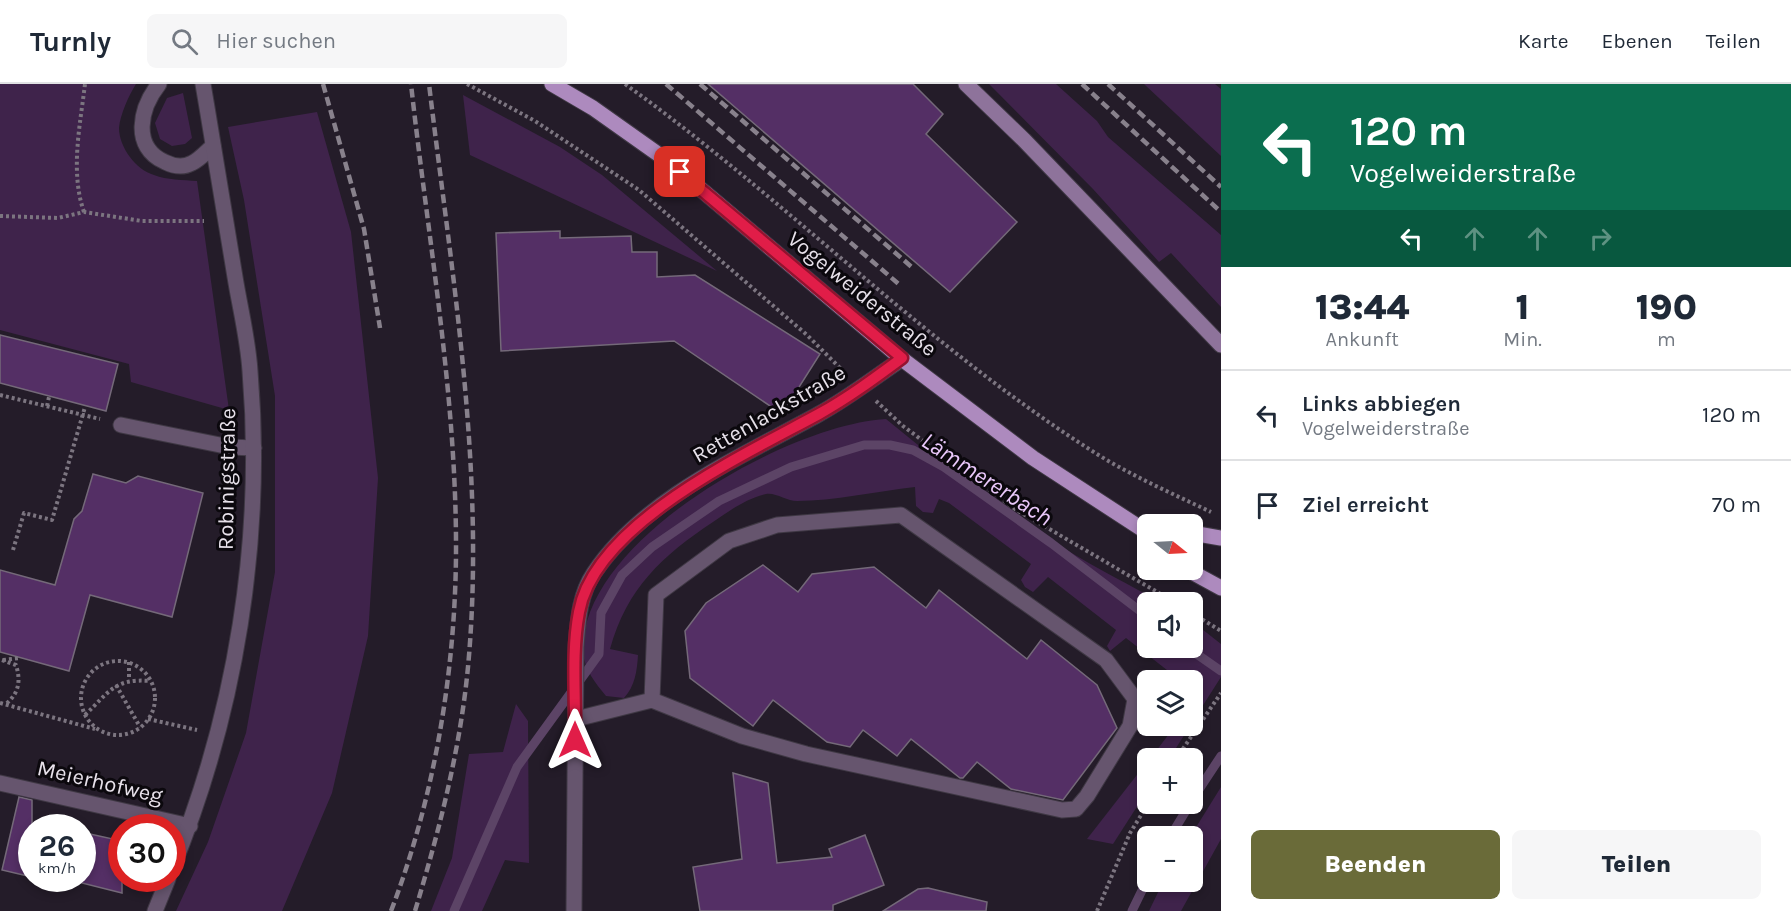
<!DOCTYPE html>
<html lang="de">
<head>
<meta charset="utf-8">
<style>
	:root { --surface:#fff; --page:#f6f6f7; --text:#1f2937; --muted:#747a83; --line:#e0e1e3; --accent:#6a6b39 }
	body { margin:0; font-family:Karla,sans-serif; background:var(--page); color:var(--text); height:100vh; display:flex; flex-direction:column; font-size:22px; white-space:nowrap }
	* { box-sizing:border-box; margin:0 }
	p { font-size:20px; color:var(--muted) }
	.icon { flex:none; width:33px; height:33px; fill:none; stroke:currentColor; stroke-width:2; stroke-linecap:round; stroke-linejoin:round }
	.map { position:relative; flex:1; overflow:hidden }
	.drawer { display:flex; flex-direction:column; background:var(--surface); width:570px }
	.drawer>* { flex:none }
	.banner { background:#0b6e4f; color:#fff; overflow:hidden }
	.needle { width:39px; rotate:108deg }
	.tools { position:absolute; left:1137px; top:430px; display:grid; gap:12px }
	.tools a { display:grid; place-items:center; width:66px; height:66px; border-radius:9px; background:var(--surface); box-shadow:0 3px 9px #0003; font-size:30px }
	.speed { position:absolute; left:18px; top:730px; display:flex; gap:12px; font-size:30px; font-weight:700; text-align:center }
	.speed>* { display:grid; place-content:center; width:78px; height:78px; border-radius:50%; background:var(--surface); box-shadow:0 3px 9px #0003; line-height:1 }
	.speed small { font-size:15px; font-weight:400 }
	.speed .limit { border:9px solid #d22; background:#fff; color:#111 }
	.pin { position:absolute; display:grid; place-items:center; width:51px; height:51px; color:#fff; margin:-26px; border-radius:12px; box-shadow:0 3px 9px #0006 }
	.me { position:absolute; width:66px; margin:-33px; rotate:0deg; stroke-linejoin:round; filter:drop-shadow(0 0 4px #0008) }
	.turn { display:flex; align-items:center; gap:21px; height:126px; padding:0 30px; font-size:27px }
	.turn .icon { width:78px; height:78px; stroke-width:2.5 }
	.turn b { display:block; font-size:42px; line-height:51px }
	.lanes { display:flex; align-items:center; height:57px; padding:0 30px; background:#0003; justify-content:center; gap:30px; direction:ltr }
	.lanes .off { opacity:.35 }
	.eta { display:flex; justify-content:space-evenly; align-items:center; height:102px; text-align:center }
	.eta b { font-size:36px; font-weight:800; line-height:42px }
	.button { display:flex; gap:12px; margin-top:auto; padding:12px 30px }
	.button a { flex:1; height:69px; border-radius:9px; background:var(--accent); color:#fff; font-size:24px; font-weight:800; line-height:69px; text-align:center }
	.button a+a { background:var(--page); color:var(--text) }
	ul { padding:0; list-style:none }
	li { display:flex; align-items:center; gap:18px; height:90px; padding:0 30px; border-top:2px solid var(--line) }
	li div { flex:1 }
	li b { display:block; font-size:22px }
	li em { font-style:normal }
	header { display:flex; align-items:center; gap:36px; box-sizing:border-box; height:84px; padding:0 30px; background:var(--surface); border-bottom:2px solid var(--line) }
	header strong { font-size:28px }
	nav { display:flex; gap:33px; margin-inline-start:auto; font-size:21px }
	.search { width:420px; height:54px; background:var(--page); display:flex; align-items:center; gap:15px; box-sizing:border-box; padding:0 21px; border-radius:9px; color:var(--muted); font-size:22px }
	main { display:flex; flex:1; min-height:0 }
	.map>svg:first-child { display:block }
	.green { fill:#3f234b }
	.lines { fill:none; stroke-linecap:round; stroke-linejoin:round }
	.stream { stroke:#5c4466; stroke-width:9 }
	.building { fill:#542f65; stroke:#746979; stroke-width:1.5 }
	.lane-casing { stroke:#3f3844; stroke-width:17 }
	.street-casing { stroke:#3f3844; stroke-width:17 }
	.secondary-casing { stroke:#3f3844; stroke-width:17 }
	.primary-casing { stroke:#3f3844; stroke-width:17 }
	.path { stroke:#7c7580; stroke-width:4; stroke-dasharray:3 3; stroke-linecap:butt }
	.lane { stroke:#66556e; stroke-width:15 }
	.street { stroke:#66556e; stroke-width:15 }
	.secondary { stroke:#8e739b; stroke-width:15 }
	.primary { stroke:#ad8abe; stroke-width:15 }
	.rail { stroke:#88818c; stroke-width:4.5; stroke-dasharray:9 4.5; stroke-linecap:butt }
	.route-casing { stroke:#92132f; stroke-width:15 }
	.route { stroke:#e11d48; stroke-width:10 }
	.labels { text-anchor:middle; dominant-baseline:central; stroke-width:6; stroke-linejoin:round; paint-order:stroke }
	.street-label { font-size:22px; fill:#e7e1ea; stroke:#0b080d }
	.water-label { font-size:24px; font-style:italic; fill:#eac8fb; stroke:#0b080d }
</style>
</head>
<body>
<header>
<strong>Turnly</strong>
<div class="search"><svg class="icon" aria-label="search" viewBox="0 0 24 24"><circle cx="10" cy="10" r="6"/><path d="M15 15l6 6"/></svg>Hier suchen</div>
<nav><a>Karte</a><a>Ebenen</a><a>Teilen</a></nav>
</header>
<main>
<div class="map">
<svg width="1221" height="827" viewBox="0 0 1221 827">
	<rect width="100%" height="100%" fill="#241c29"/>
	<g class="green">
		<path d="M0,0H136C129,11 120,31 119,44C119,63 136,86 154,91C167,96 183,96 197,97L229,326L131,298L129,280L0,246Z"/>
		<path d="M989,0H1056L1097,37L1108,53L1221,151V223L1171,169L1159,178L1093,105Z"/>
		<path d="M1144,0H1215L1221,5V72Z"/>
		<path d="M183,9L192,54L185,60L172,62L160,55L155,39L167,14Z"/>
		<path d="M463,11L560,63L602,91L717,187L470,71Z"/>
		<path d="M317,28L351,148L378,394L368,552L332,709L282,827H176L208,758L246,649L275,488V312L244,116L228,43Z"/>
		<path d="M886,335C943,382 1002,426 1065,465C1096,484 1130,501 1162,519H1148V564H1192L1193,538L1221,560V593L1193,637L1192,597H1181L1126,554L1110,567L1107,562L1116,546L1048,493L1033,508L1025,503L1021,496L1031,480L949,419L939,415L933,429L923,428L916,422L915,403C878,407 833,417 797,417C787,417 775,408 766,410C747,414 729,427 713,438C662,472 627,504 610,565L638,571C637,587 635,602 624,614L606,612C596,600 584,585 583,568C579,456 790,340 886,335Z"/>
		<path d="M516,620L528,637L529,779L505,776L482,827H431L452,774L469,670L503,668Z"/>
		<path d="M1169,642H1190L1169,675H1150L1169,650Z"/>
		<path d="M1147,678V707L1113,760L1087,755Z"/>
		<path d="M1221,703V755L1181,827H1149L1163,798H1192V753H1190Z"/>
	</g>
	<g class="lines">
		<g class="stream">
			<path d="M1188,564L1221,587"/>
			<path d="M1192,716L1221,672"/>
			<path d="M1170,753L1190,720"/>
			<path d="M454,827L517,683L599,570L601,529L622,491L652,463L719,417L791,383L864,361H890L913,366L944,383L1051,459L1148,533"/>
			<path d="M1132,827L1148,794"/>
		</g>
	</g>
	<g class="building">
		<path d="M708,0H913L943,30L926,50L1017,138L950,208Z"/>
		<path d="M560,147V154L631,152L632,168H657V193L695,191L820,270L782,330L674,257L501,267L496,149Z"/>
		<path d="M0,251L118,280L106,327L0,299Z"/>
		<path d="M93,390L126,399L138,392L203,409L172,533L90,511L69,587L0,568V486L55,501L74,435L82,427Z"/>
		<path d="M763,481L798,508L812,490L874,483L926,524L939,506L1027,575L1041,556L1097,601L1117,644L1063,716L1011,705L977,678L963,694H960L911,655L897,672L863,646L850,663L827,658L773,616L753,642L690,594L685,547L706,519Z"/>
		<path d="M733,689L768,699L777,779L832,773L829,765L865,751L884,801L833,821V827H700L693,783L742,775Z"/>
		<path d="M19,713L32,716V793L2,786Z"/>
		<path d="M90,750L122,757V809L78,798L79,795H82V780Z"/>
		<path d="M928,804L987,818L986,827H883L918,805Z"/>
	</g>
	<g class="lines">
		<defs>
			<g id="lane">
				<path d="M159,0C140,24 131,63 165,78C173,82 183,84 192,79C199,76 207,67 213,62"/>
				<path d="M121,341L230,363L254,364"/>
				<path d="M576,635L652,616L742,652L806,670L1062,726L1076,725L1087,712L1130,642L1135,615L1106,576L901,431L777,441L729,457L656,511L652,616"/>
			</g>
			<g id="street">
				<path d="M0,699L190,742"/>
				<path d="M172,785C236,629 264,455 250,287C248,255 240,224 235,193C224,128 214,64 203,0"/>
				<path d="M155,827L168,795"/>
				<path d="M574,827L576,563C578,538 579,511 594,489C644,414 743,372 819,330C848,314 875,293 902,275"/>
			</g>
			<path id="secondary" d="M966,0L1024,56L1221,261"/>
			<g id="primary">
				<path d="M552,0L593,24L665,75L902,275L1033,374L1148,449"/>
				<path d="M1192,449L1221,454"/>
				<path d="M1188,486L1221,504"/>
			</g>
		</defs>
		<use href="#lane" class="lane-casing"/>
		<use href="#street" class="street-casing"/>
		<use href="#secondary" class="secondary-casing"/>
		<use href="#primary" class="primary-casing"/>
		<g class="path">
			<path d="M467,0L535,37L639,106L807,251L844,288"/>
			<path d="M625,0C784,114 921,257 1086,363C1125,389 1169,408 1211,428"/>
			<path d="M84,128C70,88 80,42 85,0"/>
			<path d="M0,132L58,134L84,128L142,137H204"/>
			<path d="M0,311L100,335"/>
			<path d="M876,317L903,342L1015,425L1176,519"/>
			<path d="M47,322L49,313"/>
			<path d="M13,466L24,429L52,436L85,323"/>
			<path d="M1192,529L1221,547"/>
			<path d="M2,576L16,581C21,597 19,609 6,620"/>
			<path d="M3,576L20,574"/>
			<circle cx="118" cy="614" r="37"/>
			<path d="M129,578V595"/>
			<path d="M116,601L140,643"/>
			<path d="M0,619L95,645"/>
			<path d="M85,631C109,608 115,594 150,597"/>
			<path d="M148,635L197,646"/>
			<path d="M1176,675L1221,609"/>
			<path d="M1097,827L1130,749L1148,720"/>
		</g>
		<use href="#lane" class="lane"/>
		<use href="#street" class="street"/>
		<use href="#secondary" class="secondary"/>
		<use href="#primary" class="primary"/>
		<g class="rail">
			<path d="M323,0L364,145L380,244"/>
			<path d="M666,0L901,202"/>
			<path d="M700,0L914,185"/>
			<path d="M1082,0L1221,128"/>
			<path d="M1108,0L1221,103"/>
			<path d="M391,827C434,715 455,590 456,471C457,314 428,155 411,0"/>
			<path d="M415,827C439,747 460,667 468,583C486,389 452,193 429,0"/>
		</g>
	</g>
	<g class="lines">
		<defs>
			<path id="route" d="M575,656C576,615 571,569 579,528C595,439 746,370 819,330C848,314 875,294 902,274L680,88"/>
		</defs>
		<use href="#route" class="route-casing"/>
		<use href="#route" class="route"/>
	</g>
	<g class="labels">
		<g class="street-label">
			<text transform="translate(862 210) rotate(39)">Vogelweiderstraße</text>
			<text transform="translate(769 330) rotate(-30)">Rettenlackstraße</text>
			<text transform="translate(227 395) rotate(-89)">Robinigstraße</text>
			<text transform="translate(100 698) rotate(13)">Meierhofweg</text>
		</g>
		<g class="water-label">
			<text transform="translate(987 395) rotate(33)">Lämmererbach</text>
		</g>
	</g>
</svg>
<div class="tools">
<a><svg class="needle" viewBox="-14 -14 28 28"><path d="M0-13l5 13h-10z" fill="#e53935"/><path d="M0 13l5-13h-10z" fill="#747a83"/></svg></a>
<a><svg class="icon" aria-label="sound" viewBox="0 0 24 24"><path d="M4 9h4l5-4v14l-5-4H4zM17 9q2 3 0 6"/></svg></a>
<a><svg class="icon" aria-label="layers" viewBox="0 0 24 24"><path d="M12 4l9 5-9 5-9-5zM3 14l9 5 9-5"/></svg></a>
<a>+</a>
<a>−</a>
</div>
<div class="speed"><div>26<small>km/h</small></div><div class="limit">30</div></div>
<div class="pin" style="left:680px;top:88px;background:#d93025"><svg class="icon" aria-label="arrive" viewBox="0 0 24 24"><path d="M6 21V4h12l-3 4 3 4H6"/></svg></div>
<svg class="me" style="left:575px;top:656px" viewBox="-20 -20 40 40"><path d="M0-17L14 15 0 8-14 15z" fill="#e11d48" stroke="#fff" stroke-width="4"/></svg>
</div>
<section class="drawer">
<div class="banner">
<div class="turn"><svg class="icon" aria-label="left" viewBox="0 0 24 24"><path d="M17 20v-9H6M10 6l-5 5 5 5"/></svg><div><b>120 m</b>Vogelweiderstraße</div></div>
<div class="lanes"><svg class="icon" aria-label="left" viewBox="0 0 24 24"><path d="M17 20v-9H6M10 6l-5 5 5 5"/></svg><svg class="icon off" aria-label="ahead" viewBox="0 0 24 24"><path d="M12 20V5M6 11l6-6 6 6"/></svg><svg class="icon off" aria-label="ahead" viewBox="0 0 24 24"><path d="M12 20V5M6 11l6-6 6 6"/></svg><svg class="icon off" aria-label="right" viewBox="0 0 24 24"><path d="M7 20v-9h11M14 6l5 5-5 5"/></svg></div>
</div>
<div class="eta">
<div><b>13:44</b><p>Ankunft</p></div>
<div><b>1</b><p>Min.</p></div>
<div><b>190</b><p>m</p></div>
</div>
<ul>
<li><svg class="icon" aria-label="left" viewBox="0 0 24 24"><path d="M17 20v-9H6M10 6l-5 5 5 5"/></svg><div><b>Links abbiegen</b><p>Vogelweiderstraße</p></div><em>120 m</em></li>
<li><svg class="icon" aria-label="arrive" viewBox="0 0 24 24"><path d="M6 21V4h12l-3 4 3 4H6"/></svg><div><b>Ziel erreicht</b></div><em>70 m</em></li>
</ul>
<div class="button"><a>Beenden</a><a>Teilen</a></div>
</section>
</main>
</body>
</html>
